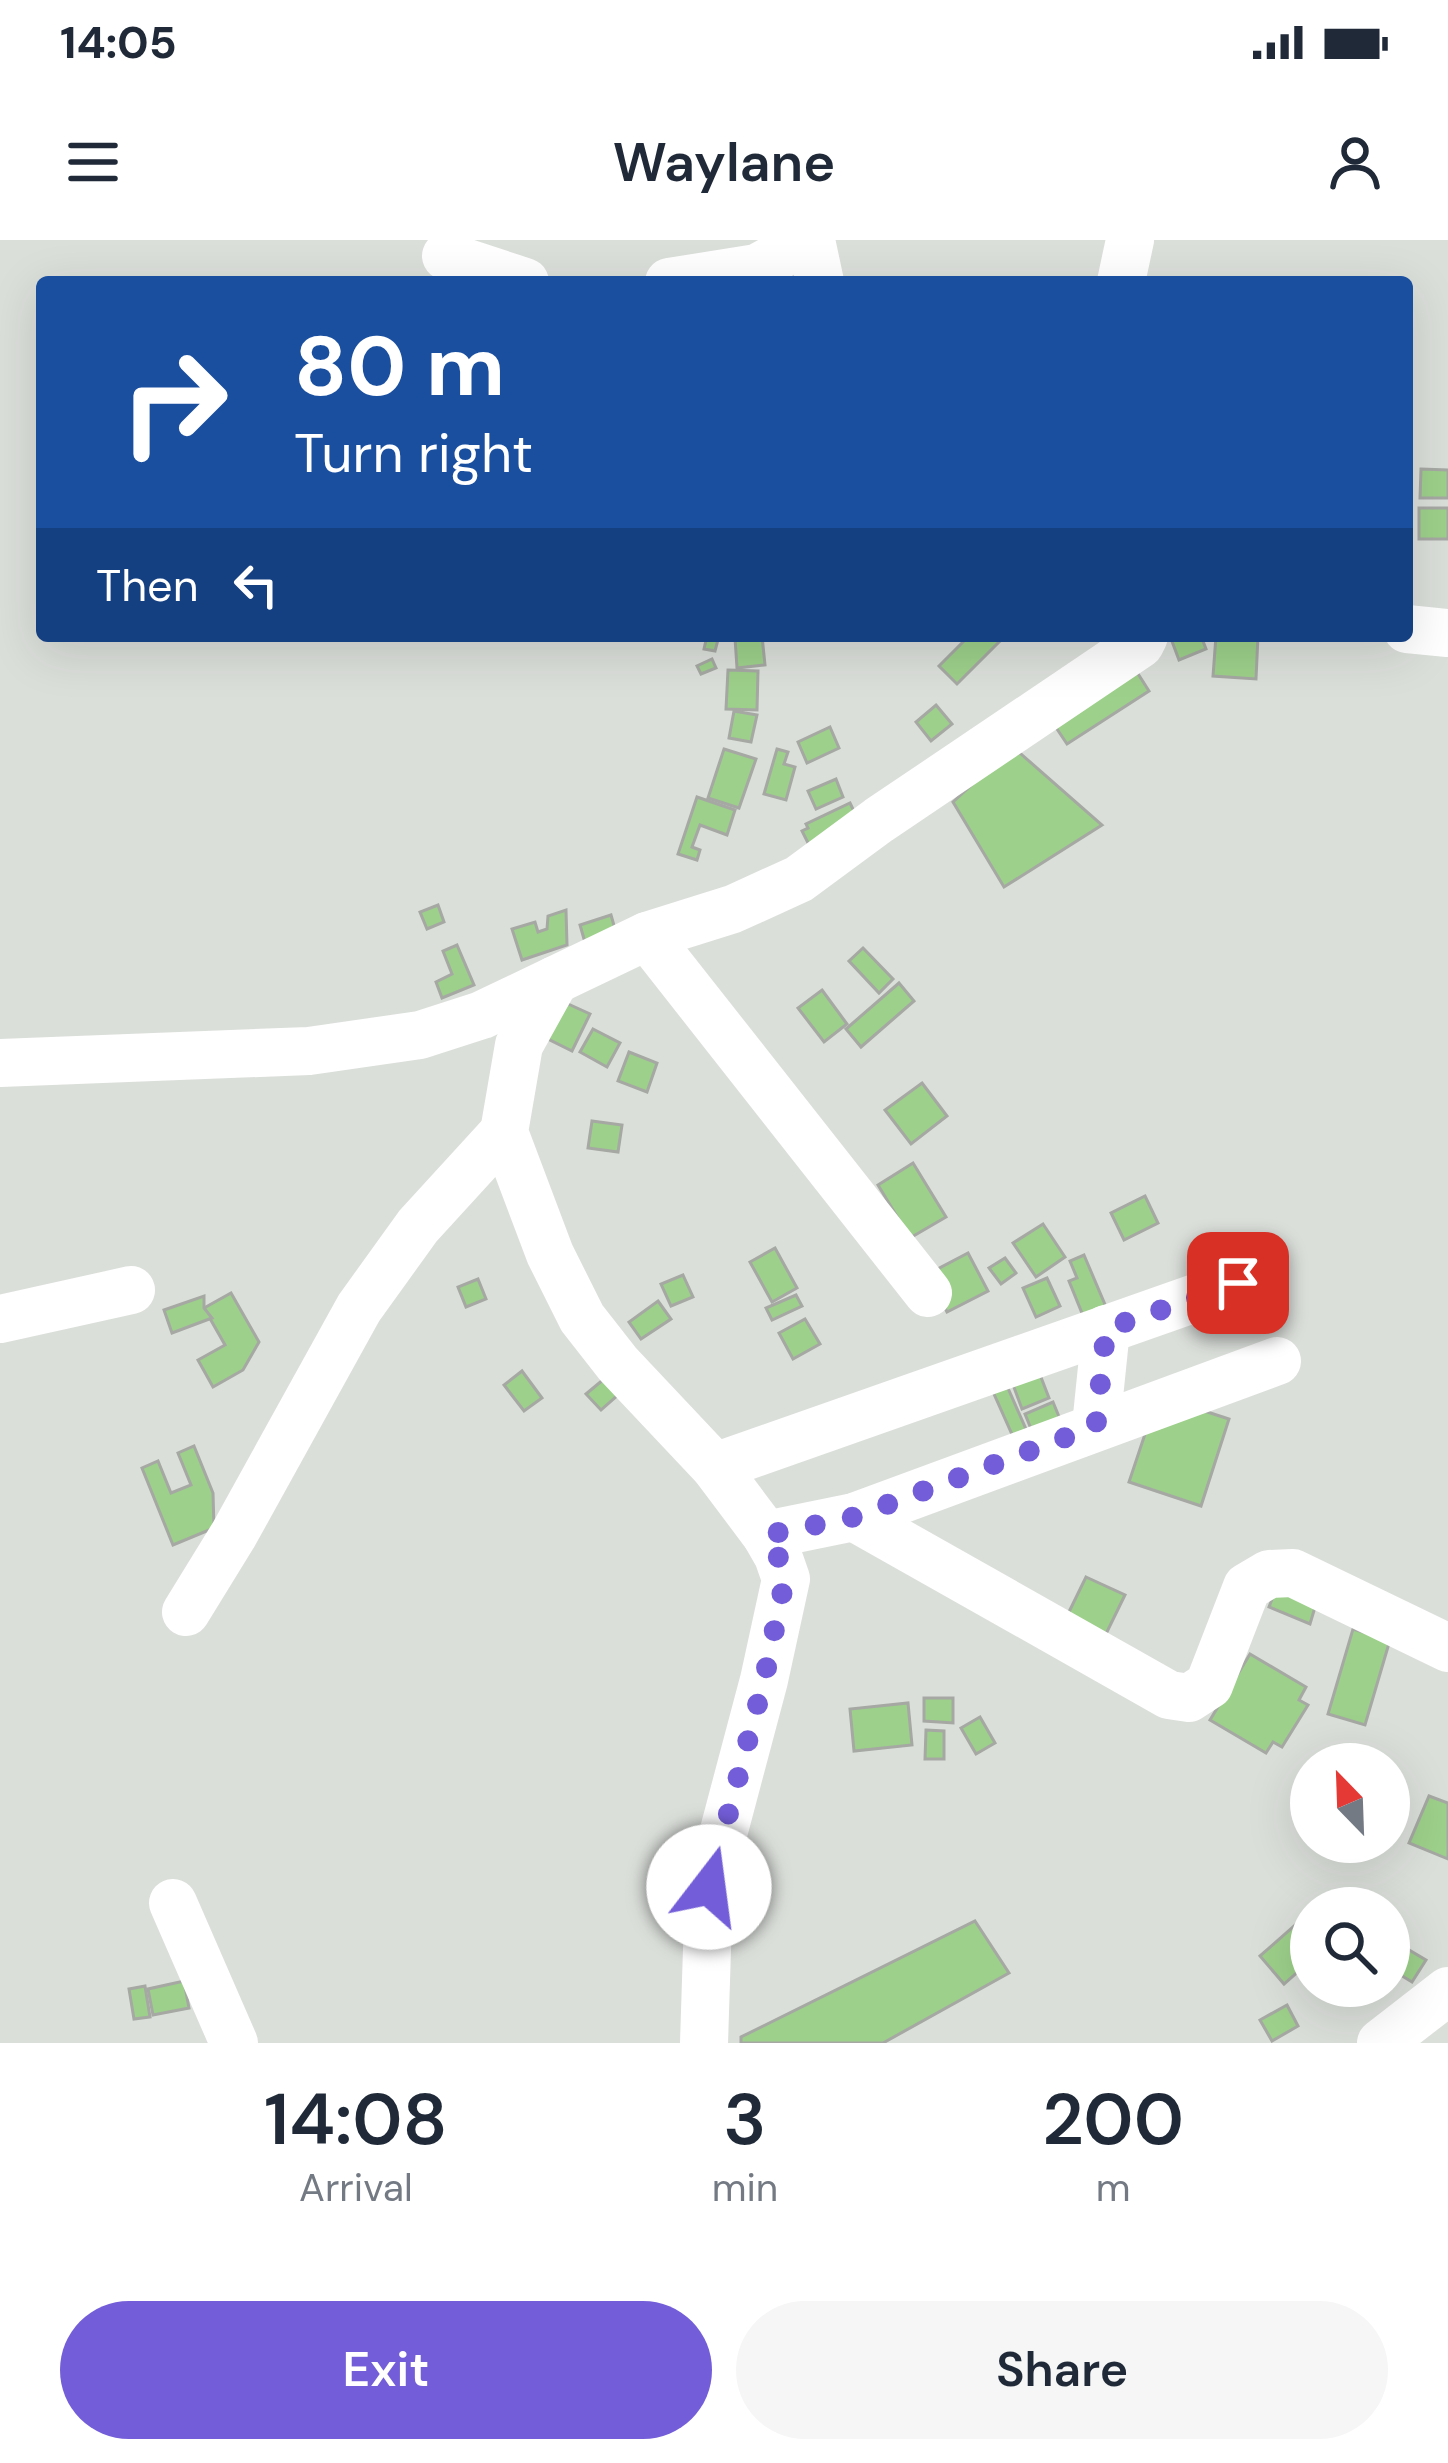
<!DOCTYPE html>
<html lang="en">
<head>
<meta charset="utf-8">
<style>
	:root { --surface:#fff; --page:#f6f6f7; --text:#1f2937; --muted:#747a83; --accent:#735dd8 }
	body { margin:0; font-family:"DM Sans",sans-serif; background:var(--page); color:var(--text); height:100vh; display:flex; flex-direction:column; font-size:45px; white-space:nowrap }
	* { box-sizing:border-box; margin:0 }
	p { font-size:39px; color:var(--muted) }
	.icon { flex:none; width:66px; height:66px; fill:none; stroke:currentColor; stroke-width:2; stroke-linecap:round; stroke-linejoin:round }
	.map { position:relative; height:1803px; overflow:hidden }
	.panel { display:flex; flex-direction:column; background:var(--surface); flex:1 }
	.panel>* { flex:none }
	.top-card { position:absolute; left:36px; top:36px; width:1377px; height:366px; border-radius:12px; box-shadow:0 12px 48px #0002; background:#1a4fa0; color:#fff; overflow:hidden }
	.needle { width:78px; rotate:337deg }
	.tools { position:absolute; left:1290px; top:1503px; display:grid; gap:24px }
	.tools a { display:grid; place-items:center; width:120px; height:120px; border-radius:50%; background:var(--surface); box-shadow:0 12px 48px #0002; font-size:60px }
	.pin { position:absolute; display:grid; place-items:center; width:102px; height:102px; color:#fff; margin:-51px; border-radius:24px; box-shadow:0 6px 18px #0006 }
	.me { position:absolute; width:132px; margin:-66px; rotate:15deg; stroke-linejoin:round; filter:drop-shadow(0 0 9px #0008) }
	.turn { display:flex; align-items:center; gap:42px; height:252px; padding:0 60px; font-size:54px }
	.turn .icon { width:156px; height:156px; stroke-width:2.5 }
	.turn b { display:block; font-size:84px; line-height:102px }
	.then { display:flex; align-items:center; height:114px; padding:0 60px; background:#0003; gap:24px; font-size:45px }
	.eta { display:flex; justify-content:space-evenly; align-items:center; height:204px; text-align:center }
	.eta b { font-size:72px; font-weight:600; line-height:84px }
	.action { display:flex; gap:24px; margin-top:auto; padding:24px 60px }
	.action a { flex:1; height:138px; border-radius:72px; background:var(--accent); color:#fff; font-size:48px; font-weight:600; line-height:138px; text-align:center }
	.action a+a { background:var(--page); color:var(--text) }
	.status { display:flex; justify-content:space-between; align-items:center; height:84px; padding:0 60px; background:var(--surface); direction:ltr }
	.status svg { height:33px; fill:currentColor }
	header { display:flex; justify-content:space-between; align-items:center; height:156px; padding:0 60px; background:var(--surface); font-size:54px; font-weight:600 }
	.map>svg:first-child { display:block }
	.building { fill:#9dd08a; stroke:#a5a8a3; stroke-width:3 }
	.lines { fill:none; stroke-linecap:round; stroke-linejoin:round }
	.minor { stroke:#fff; stroke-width:48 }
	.route { stroke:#735dd8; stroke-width:21; stroke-dasharray:0 37.8 }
</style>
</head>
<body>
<div class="status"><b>14:05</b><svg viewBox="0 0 49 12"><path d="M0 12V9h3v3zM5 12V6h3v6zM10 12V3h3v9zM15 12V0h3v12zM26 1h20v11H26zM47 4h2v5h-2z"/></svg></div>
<header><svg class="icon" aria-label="menu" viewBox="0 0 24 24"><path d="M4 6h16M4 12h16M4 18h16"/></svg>Waylane<svg class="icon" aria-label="person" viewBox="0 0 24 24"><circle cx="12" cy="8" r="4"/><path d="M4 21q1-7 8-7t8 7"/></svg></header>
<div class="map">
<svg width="1448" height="1803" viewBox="0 0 1448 1803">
	<rect width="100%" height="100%" fill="#dbdfda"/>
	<g class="building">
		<path d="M1421,229L1448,230V258H1420Z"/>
		<rect x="1419" y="268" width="29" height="31"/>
		<path d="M707,396H719L715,411L704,409Z"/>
		<path d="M762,396L765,425L737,428L735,398Z"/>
		<path d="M969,396H1005L957,444L939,426Z"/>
		<path d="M1170,396H1201L1206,409L1179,420Z"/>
		<path d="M1216,396H1258L1256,439L1213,436Z"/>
		<path d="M712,419L716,428L701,434L697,426Z"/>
		<path d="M1135,429L1149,451L1067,504L1053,483Z"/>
		<path d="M728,430L758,431L757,470L726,469Z"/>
		<path d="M936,465L952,484L931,501L916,482Z"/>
		<path d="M734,471L757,475L751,502L729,498Z"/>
		<path d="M830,487L839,508L807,523L798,502Z"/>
		<path d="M1013,507L1102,585L1004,647L953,562Z"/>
		<path d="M724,509L756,519L739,568L708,558Z"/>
		<path d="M777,509L788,512L784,524L795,527L786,560L764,554Z"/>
		<path d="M836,539L843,557L816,569L808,551Z"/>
		<path d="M697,557L735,570L727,595L700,585L692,607L700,610L697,620L678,614Z"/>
		<path d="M850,563L862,588L809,605L802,591L808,588L806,584Z"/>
		<path d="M438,665L444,682L427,689L420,672Z"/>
		<path d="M566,670L567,705L522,720L512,689L535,682L538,692L547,689L548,676Z"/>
		<path d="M611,675L617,696L586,706L580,685Z"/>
		<path d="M457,705L474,745L442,758L436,742L452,734L443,711Z"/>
		<path d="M863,708L893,739L879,753L849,721Z"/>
		<path d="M899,743L914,761L861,807L846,789Z"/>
		<path d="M822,750L847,784L824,802L798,768Z"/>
		<path d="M566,763L590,774L572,811L548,799Z"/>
		<path d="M593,789L620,803L607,827L580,812Z"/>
		<path d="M629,812L657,823L647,852L618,841Z"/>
		<path d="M922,843L947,876L911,904L885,870Z"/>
		<path d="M592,881L622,885L618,912L588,908Z"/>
		<path d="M913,923L946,977L910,998L878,945Z"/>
		<path d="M1145,956L1158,983L1124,1000L1111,973Z"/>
		<path d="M1043,984L1065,1017L1036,1037L1013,1003Z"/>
		<path d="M775,1008L797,1048L772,1062L750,1022Z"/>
		<path d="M968,1013L988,1051L947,1072L928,1034Z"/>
		<path d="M1084,1015L1109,1074L1086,1083L1069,1041L1077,1038L1070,1021Z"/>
		<path d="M1005,1018L1016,1033L1001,1044L989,1028Z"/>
		<path d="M683,1035L693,1057L671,1066L661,1044Z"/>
		<path d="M1047,1038L1060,1066L1036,1077L1023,1048Z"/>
		<path d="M478,1039L486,1059L466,1067L458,1047Z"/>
		<path d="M231,1053L259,1102L243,1130L213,1147L198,1120L225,1105L204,1068Z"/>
		<path d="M796,1055L802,1066L772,1080L766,1068Z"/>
		<path d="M204,1056V1068L212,1078L172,1093L164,1070Z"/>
		<path d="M658,1061L671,1079L641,1099L629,1082Z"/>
		<path d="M805,1079L820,1104L793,1119L779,1093Z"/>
		<path d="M522,1131L542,1158L524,1171L504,1145Z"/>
		<path d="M1039,1132L1049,1158L1022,1169L1012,1142Z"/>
		<path d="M605,1138L619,1154L601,1170L586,1154Z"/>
		<path d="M1004,1139L1029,1196L1015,1201L990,1145Z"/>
		<path d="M1053,1162L1062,1184L1034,1196L1025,1174Z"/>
		<path d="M1192,1167L1229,1179L1201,1266L1129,1242L1146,1191Z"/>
		<path d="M194,1206L213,1253L214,1288L173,1305L142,1228L158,1221L171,1253L191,1245L178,1213Z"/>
		<path d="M1086,1337L1125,1355L1103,1400L1064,1382Z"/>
		<path d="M1276,1349L1316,1364L1310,1384L1269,1367Z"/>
		<path d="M1353,1389L1390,1400L1365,1485L1328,1474Z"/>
		<path d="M1250,1414L1306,1447L1299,1460L1308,1465L1282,1507L1273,1502L1266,1513L1210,1480Z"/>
		<path d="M924,1458H953V1483L924,1481Z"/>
		<path d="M908,1463L912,1505L854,1511L850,1469Z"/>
		<path d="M980,1477L995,1503L976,1514L961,1488Z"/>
		<path d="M926,1490L944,1491V1519H925Z"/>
		<path d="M1429,1556L1448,1563V1619L1409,1603Z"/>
		<path d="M1311,1671V1720L1284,1744L1260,1716Z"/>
		<path d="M975,1681L1009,1733L883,1803H741V1797Z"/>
		<path d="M1394,1701L1426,1720L1412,1742L1389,1728V1709Z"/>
		<path d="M184,1741L189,1768L153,1775L148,1749Z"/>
		<path d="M145,1746L150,1777L134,1779L129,1749Z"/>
		<path d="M1287,1765L1298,1786L1272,1801L1260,1780Z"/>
	</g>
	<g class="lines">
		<g class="minor">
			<path d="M811,0L820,42"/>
			<path d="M446,16L525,42"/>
			<path d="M669,42L757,28L779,16"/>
			<path d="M1121,42L1130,0"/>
			<path d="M1407,389L1448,393"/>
			<path d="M647,696L928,1053"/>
			<path d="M555,740L519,805L504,892L550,1014L582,1078L618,1124L715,1227L766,1295L778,1316L786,1339L764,1440L709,1647L704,1803"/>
			<path d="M0,823L309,811L420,795L482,775L647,696L733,669L799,639L879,580L1140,404L1144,396"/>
			<path d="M0,1079L131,1050"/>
			<path d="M1096,1186L1106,1089"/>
			<path d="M715,1227L1238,1043"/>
			<path d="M854,1277L1169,1455L1189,1458L1209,1445L1247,1347L1269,1334L1293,1333L1448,1408"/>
			<path d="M766,1295L854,1277L1277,1121"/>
			<path d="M186,1372L234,1294L359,1068L418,986L504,892"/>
			<path d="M173,1663L234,1803"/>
			<path d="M1381,1803L1448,1751"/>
		</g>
	</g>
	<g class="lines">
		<path class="route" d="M709,1647L764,1440L785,1339L778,1316L766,1295L854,1277L1096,1186L1106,1089L1238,1043"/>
	</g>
</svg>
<div class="tools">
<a><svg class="needle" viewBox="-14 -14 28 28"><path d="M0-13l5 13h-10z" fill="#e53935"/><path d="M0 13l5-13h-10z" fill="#747a83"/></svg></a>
<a><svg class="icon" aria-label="search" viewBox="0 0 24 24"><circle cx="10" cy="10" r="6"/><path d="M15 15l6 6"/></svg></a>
</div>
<div class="pin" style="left:1238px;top:1043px;background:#d93025"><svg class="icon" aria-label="arrive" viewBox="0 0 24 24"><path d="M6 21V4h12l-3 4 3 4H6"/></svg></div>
<svg class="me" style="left:709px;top:1647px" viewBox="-20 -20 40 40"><circle r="19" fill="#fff"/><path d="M0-13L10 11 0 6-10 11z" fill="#735dd8"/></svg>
<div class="top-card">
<div class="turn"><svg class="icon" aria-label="right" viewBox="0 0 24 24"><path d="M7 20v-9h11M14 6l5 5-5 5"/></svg><div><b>80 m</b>Turn right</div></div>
<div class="then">Then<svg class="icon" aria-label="left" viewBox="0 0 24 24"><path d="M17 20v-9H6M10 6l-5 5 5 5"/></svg></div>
</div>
</div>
<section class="panel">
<div class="eta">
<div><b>14:08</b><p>Arrival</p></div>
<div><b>3</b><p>min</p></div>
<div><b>200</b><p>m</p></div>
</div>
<div class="action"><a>Exit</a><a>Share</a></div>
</section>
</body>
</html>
